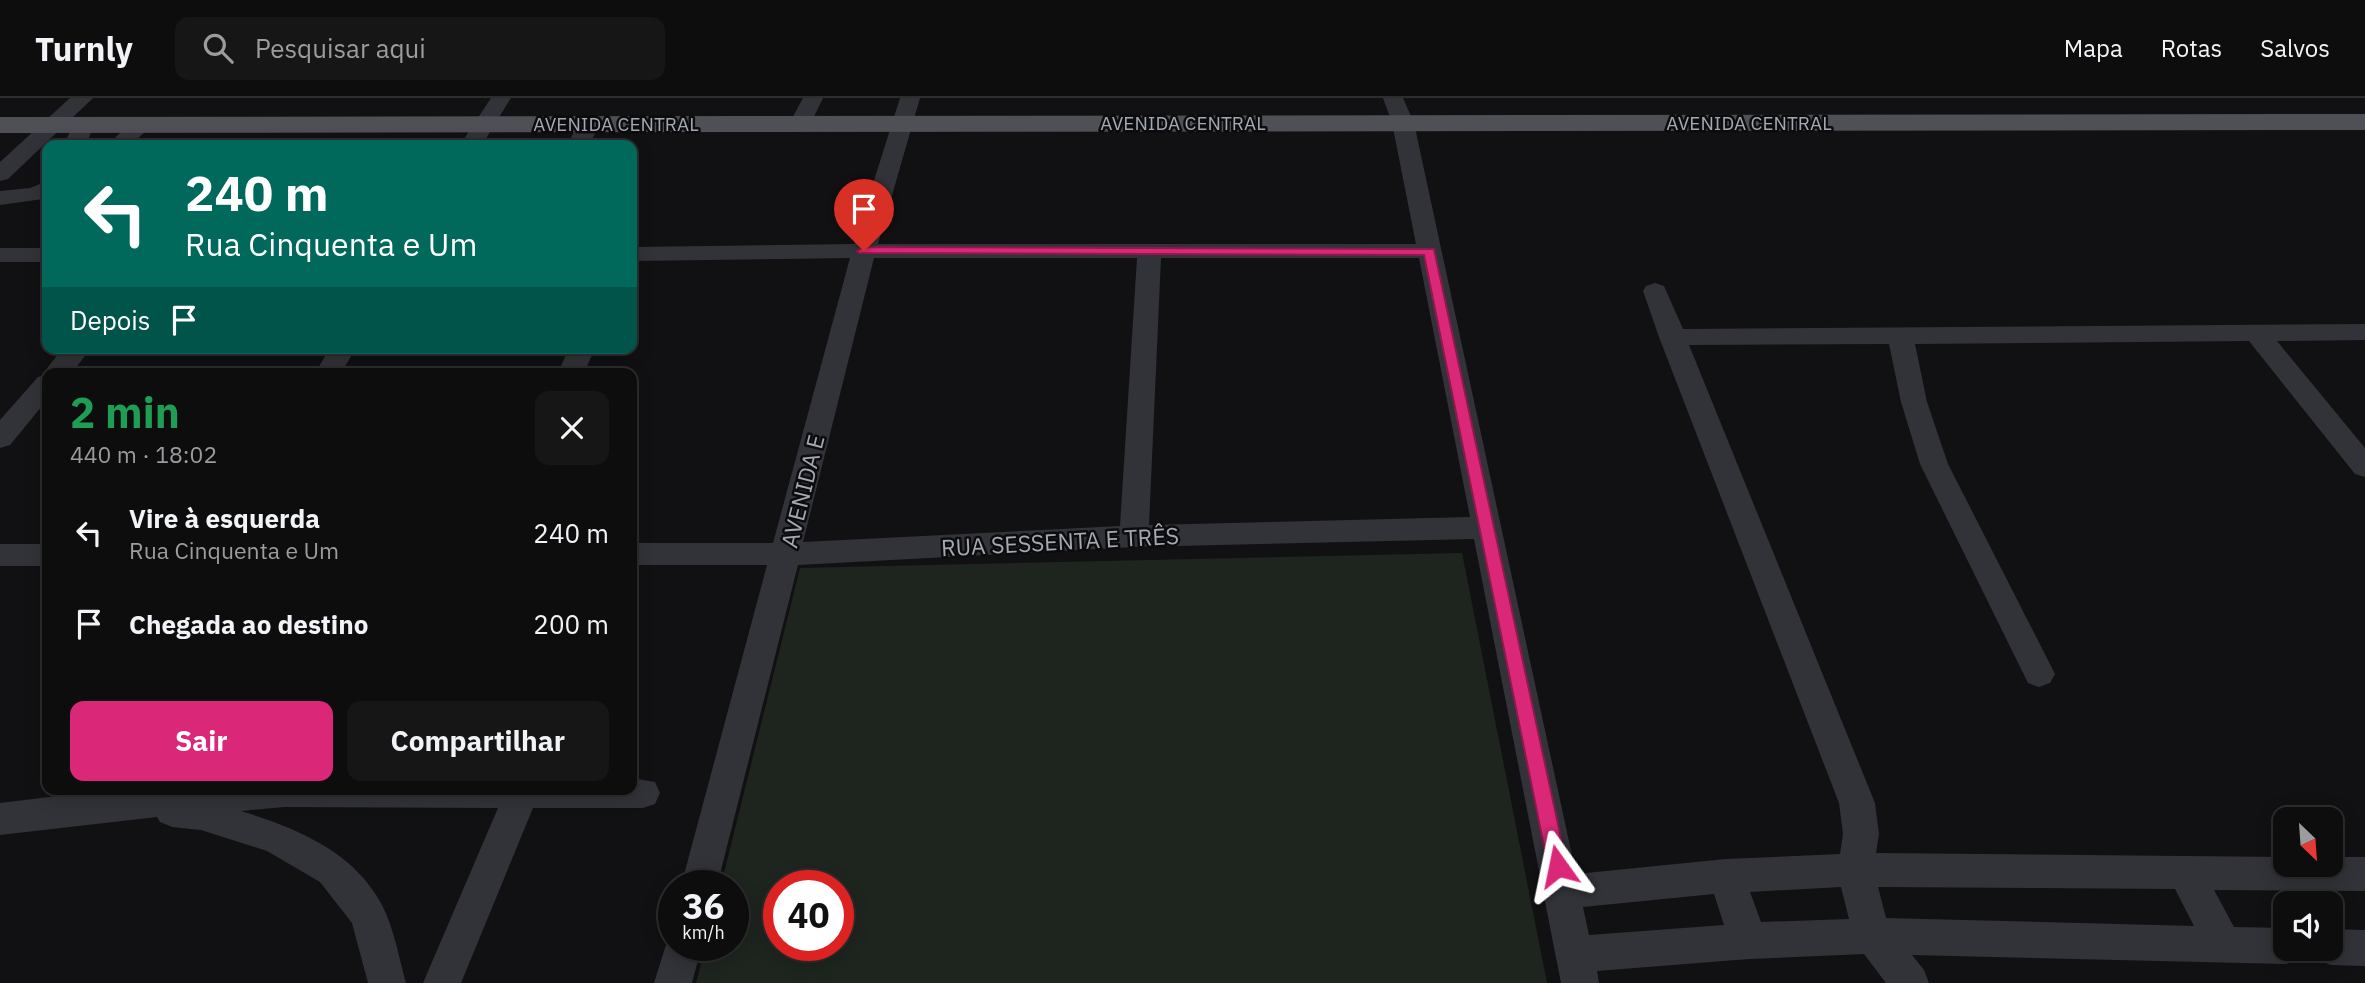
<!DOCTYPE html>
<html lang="pt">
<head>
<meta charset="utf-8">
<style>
	:root { --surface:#0d0d0e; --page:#161617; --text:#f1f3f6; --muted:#9a9c9e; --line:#2d2d2e; --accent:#db2777 }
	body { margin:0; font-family:"IBM Plex Sans",sans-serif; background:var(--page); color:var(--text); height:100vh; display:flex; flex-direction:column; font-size:26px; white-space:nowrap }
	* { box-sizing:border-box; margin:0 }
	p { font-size:23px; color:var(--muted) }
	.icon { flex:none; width:38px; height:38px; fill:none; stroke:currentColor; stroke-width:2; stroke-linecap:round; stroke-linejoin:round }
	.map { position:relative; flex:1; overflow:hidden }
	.details { position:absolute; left:42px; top:270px; width:595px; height:427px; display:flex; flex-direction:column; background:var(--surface); border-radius:14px; box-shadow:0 4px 18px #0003,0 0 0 2px var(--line) }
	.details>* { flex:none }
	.top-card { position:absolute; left:42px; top:42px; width:595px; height:214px; border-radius:14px; box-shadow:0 4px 18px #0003,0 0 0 2px var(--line); background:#00695c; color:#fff; overflow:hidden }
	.needle { width:46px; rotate:155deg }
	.tools { position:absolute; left:2273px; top:709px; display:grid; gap:14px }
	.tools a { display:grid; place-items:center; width:70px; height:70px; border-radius:14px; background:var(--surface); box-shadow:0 4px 18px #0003,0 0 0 2px var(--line); font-size:35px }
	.speed { position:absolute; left:658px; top:772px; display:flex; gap:14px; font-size:35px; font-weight:700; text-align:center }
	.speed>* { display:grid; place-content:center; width:91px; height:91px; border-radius:50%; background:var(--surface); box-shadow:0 4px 18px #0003,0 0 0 2px var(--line); line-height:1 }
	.speed small { font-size:18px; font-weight:400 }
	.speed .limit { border:10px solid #d22; background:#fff; color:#111 }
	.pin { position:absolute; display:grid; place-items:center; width:60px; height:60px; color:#fff; margin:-72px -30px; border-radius:50% 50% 50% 0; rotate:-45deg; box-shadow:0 0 7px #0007 }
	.pin .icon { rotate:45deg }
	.me { position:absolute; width:77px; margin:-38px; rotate:348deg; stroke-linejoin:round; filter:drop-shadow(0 0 5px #0008) }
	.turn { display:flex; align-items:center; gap:24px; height:147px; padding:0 28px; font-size:32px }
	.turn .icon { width:91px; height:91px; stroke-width:2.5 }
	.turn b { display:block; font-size:49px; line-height:60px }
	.then { display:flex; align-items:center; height:66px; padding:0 28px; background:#0003; gap:14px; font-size:26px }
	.round { display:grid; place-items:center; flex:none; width:74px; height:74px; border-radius:14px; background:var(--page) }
	.summary { display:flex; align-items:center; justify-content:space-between; height:119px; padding:0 28px }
	h1 { font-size:42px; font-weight:700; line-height:52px; color:#1e9e55 }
	.button { display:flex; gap:14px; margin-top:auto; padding:14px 28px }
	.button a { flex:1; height:80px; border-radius:14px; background:var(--accent); color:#fff; font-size:28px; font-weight:700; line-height:80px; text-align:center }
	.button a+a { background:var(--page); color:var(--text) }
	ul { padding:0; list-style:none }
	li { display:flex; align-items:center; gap:21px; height:91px; padding:0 28px }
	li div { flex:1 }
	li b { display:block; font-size:26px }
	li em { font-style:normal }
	header { display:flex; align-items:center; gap:42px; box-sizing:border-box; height:98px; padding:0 35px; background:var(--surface); border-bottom:2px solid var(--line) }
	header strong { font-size:33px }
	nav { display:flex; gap:38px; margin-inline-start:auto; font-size:24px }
	.search { width:490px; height:63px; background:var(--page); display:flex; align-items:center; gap:18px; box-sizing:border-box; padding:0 24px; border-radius:14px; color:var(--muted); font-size:26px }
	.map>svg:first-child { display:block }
	.green { fill:#1e251f; fill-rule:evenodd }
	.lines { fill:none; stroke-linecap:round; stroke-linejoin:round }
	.minor { fill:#323338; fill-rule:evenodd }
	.major { fill:#4f5056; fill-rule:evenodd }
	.route { fill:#db2777; stroke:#8e194d; stroke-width:2 }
	.labels { text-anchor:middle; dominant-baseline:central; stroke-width:5; stroke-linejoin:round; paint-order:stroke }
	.far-street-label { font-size:19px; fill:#a3a8b3; stroke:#0c0c0e }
	.street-label { font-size:23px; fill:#a3a8b3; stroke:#0c0c0e }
</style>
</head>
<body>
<header>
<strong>Turnly</strong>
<div class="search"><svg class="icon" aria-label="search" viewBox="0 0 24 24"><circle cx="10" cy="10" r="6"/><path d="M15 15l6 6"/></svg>Pesquisar aqui</div>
<nav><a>Mapa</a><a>Rotas</a><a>Salvos</a></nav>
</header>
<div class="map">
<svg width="2365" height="885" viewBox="0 0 2365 885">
	<rect width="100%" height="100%" fill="#111113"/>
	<path class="green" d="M1462,455L1547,885H696L706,847H733V788L721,787L800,470ZM779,788H838V847H779Z"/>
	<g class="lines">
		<g class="minor">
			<path d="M70,0H93L8,81L0,83V64Z"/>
			<path d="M491,0H511L482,47H460Z"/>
			<path d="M803,0H823L808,31H792L789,26Z"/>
			<path d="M900,0H920L878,146H1416L1392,25L1383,0H1403L1414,25L1576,776L1726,761L1840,756L1843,736L1839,705L1659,239L1643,193L1646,188L1655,185L1664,188L1683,231L2365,226V242L2277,243L2365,350V379L2355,376L2249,243L1915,246L1927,304L1948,366L2055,576L2050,585L2039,589L2028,585L1920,366L1901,304L1889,246L1689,247L1875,705L1879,736L1876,755L2286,759V766H2331V759H2365V793L2214,792L2234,829L2286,830V850H2304L2299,861L2286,866L1912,857L1924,872L1929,885H1886L1864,856L1749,861L1597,873L1599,885H1561L1474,441L1134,449L798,467L717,788H681L767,467H632V445H773L850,160L632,163V149L854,146ZM874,160H1137L1120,428L803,444ZM1161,160H1419L1470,419L1149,427ZM1841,789L1849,821L1761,824L1750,794ZM1878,789L2175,791L2194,828L1886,820ZM1714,796L1724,827L1589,837L1583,809Z"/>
			<path d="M589,20L597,21L600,26L589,47H567L581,21Z"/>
			<path d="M83,21L91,22L94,27L86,47H64L75,22Z"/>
			<path d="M141,21L149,22L152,27L131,47H108L133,22Z"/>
			<path d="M47,83V99L43,101L0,107V93L30,90Z"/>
			<rect x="0" y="150" width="47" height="14"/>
			<path d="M63,250H91L72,275H47V302L10,347L0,350V322L38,279L45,277L48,269Z"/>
			<path d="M330,250H356L341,275H315Z"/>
			<path d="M569,250H595L584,275H558Z"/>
			<rect x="0" y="446" width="47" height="22"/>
			<path d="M632,680L655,684L660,695L655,706L643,710H533L461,885H423L498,710L284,709L241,713C296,730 354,753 382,807C394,830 399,860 406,885H368L352,825L320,784L267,753L201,732L172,729L160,724L157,719L0,737V705L115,691H632Z"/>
			<path d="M2331,831L2365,832V868L2331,867L2318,862L2313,850H2331Z"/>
			<path d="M674,832V847H702L692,885H654L670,834Z"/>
		</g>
		<path class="major" d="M2365,16V32L0,35V19Z"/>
	</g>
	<path class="route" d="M864,149L1434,151L1567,768L1564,774L1558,777L1551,774L1548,768L1424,157L859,155L857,153Z"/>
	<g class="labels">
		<g class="far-street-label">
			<text x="1183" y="25">AVENIDA CENTRAL</text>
			<text x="1749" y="25">AVENIDA CENTRAL</text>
			<text x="616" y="26">AVENIDA CENTRAL</text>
		</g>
		<g class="street-label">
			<text transform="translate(802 393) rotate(-76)">AVENIDA E</text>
			<text transform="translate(1060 443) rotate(-3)">RUA SESSENTA E TRÊS</text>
		</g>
	</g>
</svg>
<div class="tools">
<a><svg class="needle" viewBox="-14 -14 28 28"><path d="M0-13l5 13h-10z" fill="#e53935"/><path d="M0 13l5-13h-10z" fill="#9a9c9e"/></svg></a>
<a><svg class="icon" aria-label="sound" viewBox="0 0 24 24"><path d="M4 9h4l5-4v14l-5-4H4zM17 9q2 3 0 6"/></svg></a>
</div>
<div class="speed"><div>36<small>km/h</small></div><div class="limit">40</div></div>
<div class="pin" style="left:864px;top:153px;background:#d93025"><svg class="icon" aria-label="arrive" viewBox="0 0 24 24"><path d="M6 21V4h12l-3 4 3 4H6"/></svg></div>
<svg class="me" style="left:1558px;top:768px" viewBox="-20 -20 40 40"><path d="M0-17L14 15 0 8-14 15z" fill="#db2777" stroke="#fff" stroke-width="4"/></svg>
<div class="top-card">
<div class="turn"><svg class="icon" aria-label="left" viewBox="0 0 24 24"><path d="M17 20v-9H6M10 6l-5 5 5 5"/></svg><div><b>240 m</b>Rua Cinquenta e Um</div></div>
<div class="then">Depois<svg class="icon" aria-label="arrive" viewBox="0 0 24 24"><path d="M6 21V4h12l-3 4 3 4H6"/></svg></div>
</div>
<section class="details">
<div class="summary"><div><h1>2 min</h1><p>440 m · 18:02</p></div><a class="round"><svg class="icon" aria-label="close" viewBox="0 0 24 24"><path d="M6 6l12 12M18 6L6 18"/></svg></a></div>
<ul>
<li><svg class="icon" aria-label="left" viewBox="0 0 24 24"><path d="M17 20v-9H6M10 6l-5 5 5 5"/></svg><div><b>Vire à esquerda</b><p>Rua Cinquenta e Um</p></div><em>240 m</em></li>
<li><svg class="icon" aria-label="arrive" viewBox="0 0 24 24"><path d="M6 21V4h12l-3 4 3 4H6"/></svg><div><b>Chegada ao destino</b></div><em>200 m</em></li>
</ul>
<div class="button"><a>Sair</a><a>Compartilhar</a></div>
</section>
</div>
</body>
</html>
